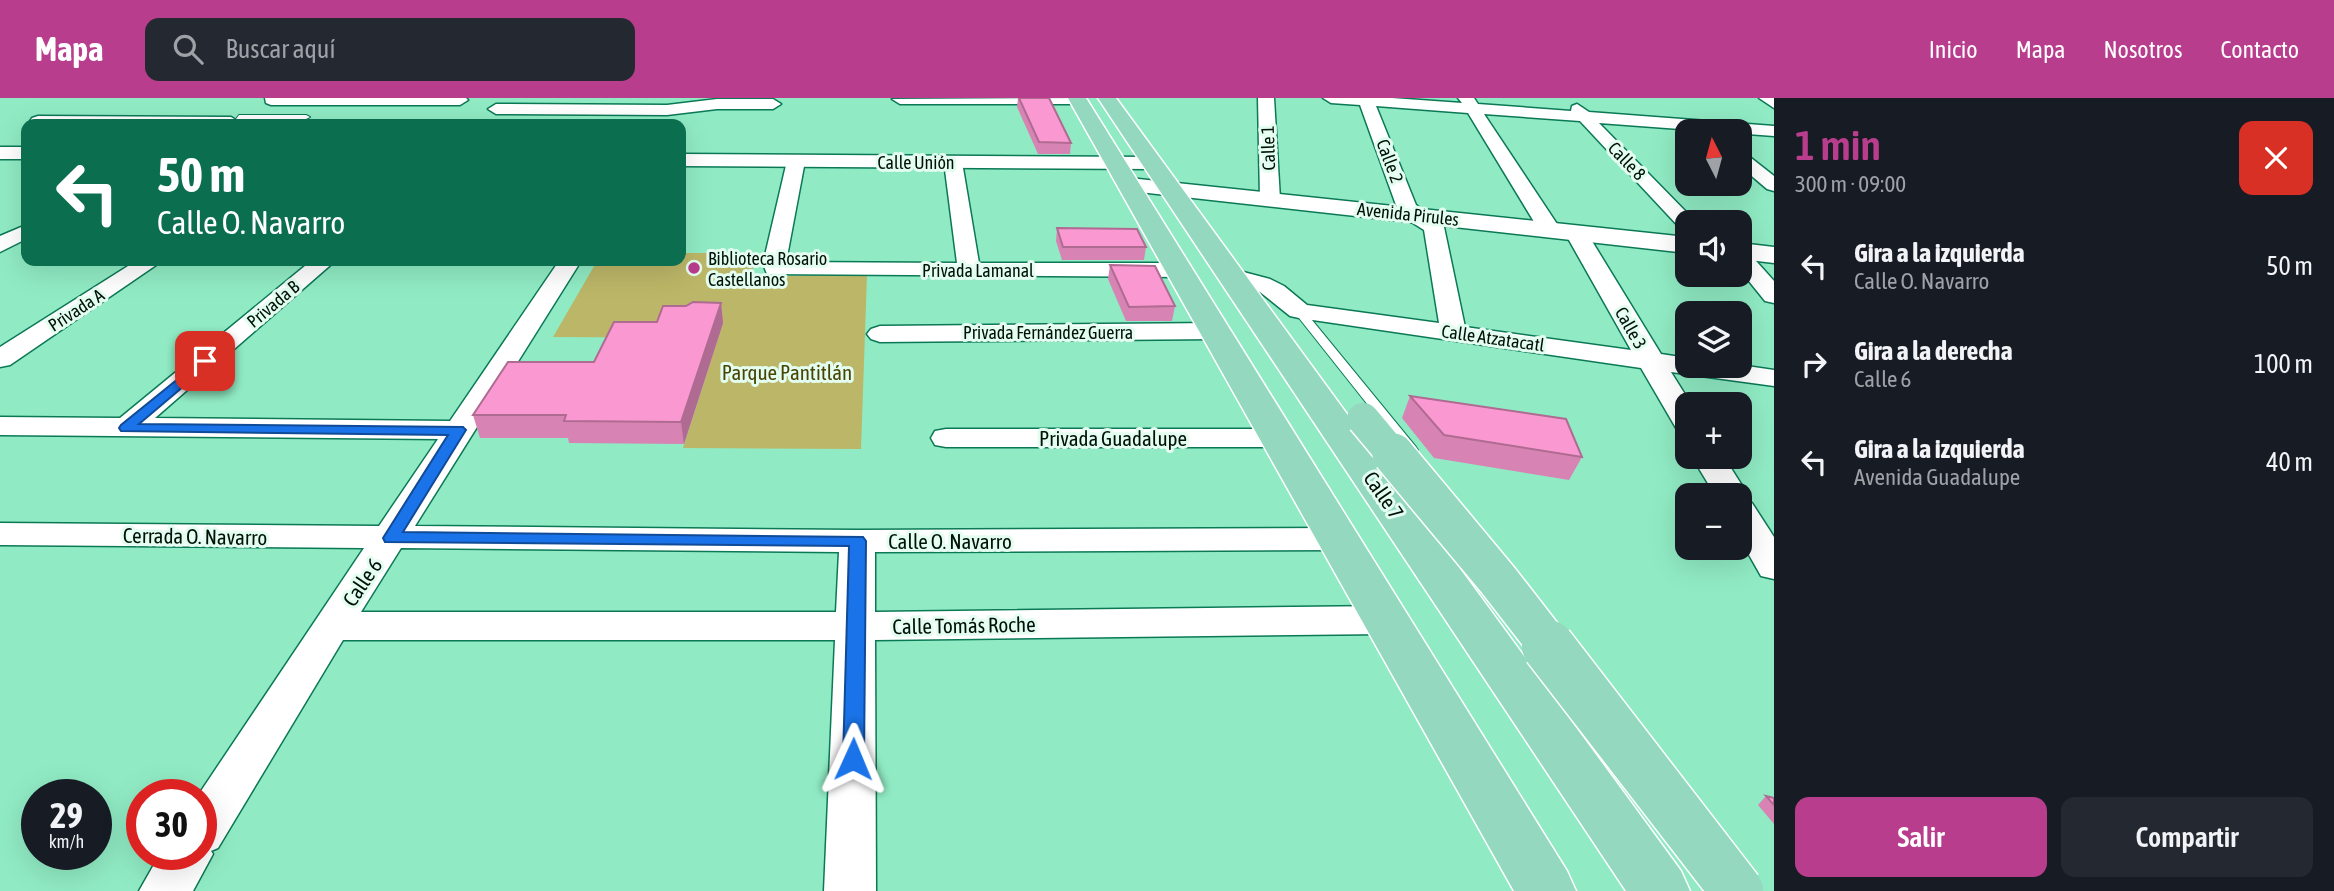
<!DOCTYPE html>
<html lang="es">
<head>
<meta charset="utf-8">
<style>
	:root { --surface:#171b24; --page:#242831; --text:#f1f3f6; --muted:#9ea1a6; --accent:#b93d8d }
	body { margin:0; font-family:"Asap Condensed",sans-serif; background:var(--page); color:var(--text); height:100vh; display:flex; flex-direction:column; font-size:26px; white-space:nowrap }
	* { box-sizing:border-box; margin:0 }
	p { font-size:23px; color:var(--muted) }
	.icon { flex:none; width:38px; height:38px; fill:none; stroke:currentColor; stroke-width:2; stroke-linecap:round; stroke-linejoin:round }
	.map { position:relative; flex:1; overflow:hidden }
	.side { display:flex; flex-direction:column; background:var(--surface); width:560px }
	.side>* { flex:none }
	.hud { position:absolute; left:21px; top:21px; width:665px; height:147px; border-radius:14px; box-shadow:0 7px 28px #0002; background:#0b6e4f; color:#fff; overflow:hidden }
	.needle { width:46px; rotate:354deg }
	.fabs { position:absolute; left:1675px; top:21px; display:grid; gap:14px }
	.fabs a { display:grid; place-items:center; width:77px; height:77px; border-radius:14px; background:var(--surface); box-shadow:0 7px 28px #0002; font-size:35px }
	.speed { position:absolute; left:21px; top:681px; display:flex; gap:14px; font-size:35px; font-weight:700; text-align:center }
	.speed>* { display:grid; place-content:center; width:91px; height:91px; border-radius:50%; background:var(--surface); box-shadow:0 7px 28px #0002; line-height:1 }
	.speed small { font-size:18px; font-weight:400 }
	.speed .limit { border:10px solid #d22; background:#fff; color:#111 }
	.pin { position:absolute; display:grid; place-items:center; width:60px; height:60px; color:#fff; margin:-30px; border-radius:14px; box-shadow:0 4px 10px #0006 }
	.me { position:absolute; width:77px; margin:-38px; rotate:1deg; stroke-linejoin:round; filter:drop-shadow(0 0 5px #0008) }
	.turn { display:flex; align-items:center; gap:24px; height:147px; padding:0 21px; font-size:32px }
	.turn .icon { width:91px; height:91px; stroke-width:2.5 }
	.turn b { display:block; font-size:49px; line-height:60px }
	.round { display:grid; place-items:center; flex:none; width:74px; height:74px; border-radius:14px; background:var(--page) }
	.summary { display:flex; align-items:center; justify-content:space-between; height:119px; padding:0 21px }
	h1 { font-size:42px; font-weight:600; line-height:52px; color:var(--accent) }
	.cta { display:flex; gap:14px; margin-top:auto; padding:14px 21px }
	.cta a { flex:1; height:80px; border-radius:14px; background:var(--accent); color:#fff; font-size:28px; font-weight:600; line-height:80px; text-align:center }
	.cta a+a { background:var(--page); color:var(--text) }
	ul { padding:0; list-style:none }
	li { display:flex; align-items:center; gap:21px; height:98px; padding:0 21px }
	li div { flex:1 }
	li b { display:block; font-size:26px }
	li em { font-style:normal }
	header { display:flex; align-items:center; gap:42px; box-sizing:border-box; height:98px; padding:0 35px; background:var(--accent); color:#fff }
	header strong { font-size:33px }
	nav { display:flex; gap:38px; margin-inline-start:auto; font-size:24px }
	.search { width:490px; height:63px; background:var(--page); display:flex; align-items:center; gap:18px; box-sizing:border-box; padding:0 24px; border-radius:14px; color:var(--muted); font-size:26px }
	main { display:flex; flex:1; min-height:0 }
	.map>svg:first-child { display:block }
	.green { fill:#bcb668 }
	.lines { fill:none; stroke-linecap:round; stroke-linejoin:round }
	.lane-casing { stroke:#0b7856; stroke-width:2 }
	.street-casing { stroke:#0b7856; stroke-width:3 }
	.secondary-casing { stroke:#0b7856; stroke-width:3 }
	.primary-casing { stroke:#fff; stroke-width:3 }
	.lane { fill:#fff; fill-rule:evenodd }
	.street { fill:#fff; fill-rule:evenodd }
	.secondary { fill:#fff; fill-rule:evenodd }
	.primary { fill:#94d9bf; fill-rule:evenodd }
	.primary-bridge-far2-casing { stroke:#fff; stroke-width:35; stroke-linecap:butt }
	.primary-bridge-far1-casing { stroke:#fff; stroke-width:44; stroke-linecap:butt }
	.primary-bridge-casing { stroke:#fff; stroke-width:55; stroke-linecap:butt }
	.primary-bridge-far2 { stroke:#94d9bf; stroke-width:32 }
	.primary-bridge-far1 { stroke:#94d9bf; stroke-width:41 }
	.primary-bridge { stroke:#94d9bf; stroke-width:52 }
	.wall { fill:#d784b4 }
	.shaded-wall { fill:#af6b92 }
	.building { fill:#fa99d1; stroke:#af6b92; stroke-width:2 }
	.route { fill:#1a73e8; stroke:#114b97; stroke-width:2 }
	.poi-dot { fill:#b93d8d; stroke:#e4fdf1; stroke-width:2.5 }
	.labels { text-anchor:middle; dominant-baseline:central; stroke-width:6; stroke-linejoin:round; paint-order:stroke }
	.far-street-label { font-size:18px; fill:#001108; stroke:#e4fdf1 }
	.far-poi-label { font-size:18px; fill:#001108; stroke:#e4fdf1; text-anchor:start }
	.park-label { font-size:21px; fill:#494403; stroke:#e4fdf1 }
	.street-label { font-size:21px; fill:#001108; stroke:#e4fdf1 }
</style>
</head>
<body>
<header>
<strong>Mapa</strong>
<div class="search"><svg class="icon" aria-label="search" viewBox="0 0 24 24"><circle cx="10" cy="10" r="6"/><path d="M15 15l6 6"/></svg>Buscar aquí</div>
<nav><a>Inicio</a><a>Mapa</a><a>Nosotros</a><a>Contacto</a></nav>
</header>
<main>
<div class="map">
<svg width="1774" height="793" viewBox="0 0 1774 793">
	<rect width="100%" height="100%" fill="#90ebc4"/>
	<path class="green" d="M681,155H757L751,178L867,177L861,351L683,350L718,240L553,239L597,163H681Z"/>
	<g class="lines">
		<defs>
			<g id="lane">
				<path d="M239,17H306L310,19L306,21H236Z"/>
				<path d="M1299,209L1303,211L1416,349L1418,352L1416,355H1406L1295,215L1293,213Z"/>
			</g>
			<g id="street">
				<path d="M265,0H466L468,2L460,7H271L266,5Z"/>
				<path d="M1085,0L1083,4L1078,6H900L892,1Z"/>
				<path d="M1258,0H1274L1280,101L1270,107L1260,101Z"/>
				<path d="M1323,0H1392L1462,5L1458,0H1474L1478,6L1571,13L1572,8L1577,6L1589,14L1774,28V38L1599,25L1694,122L1696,124H1687V132L1680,130L1580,23L1484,16L1561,132L1557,136H1543L1539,132L1468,15L1376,8L1416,107L1444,129L1465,229L1631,252L1565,135L1568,130H1584L1587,135L1661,256L1687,260V268L1740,267L1774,272V288L1671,274L1691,306H1687V333L1676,330L1641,270L1299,220L1290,218L1260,194L1224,183L1220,178L1224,173L1232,171L1270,181L1284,188L1307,207L1439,225L1424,132L1405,120L1396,107L1360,7L1331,5Z"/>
				<path d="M1759,0H1774V10Z"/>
				<path d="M717,1H773L781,6L773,11H717L667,17L496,16L488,11L496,6L667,7Z"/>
				<path d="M38,18L231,19L239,24L237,26H32L30,23L32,20Z"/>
				<path d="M1740,55L1746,56L1774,78V93L1767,91L1740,68Z"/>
				<path d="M796,58L805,63L786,164L957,165L944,64L953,59L962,64L979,165H1181L1189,167L1192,172L1189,177L1181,179L767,176L763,166L787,63Z"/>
				<path d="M26,127V141L0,154V138Z"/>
				<path d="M1740,152L1748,154L1774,183V205L1765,203L1740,172Z"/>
				<path d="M136,163H162L10,267L0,269V249Z"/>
				<path d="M311,163H335L155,320L450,323L559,163H581L415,428L857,432L1340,430L1352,433L1358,441L1352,449L1340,452L875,454V514L1385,508L1399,512L1405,522L1399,532L1385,536L875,542L876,793H824L835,542H343L218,750L211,753L213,756L193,793H139L160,756H201L199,696L364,450L0,447V425L379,428L438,341L0,337V319L120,320ZM401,450L839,454L836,514H361Z"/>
				<path d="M1217,225L1226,228L1230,233L1226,238L1217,241L880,244L871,241L867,236L871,231L880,228Z"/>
				<path d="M946,331H1279L1290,333L1294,340L1290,347L1279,349H946L935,347L931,340L935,333Z"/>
				<path d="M1692,359H1724L1748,397L1744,403L1752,405L1774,439V481L1761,478L1740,441V397H1715Z"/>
			</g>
			<g id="secondary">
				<rect x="0" y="49" width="26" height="12"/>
				<path d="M681,56L1152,59L1159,61L1162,65L1159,69L1152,71L681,68Z"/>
				<path d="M1129,80L1687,139V155L1121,92L1118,87L1121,82Z"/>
				<path d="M1740,145L1774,149V165L1740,161Z"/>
			</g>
			<g id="primary">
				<path d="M1068,0H1086L1567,773L1576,793H1514Z"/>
				<path d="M1098,0H1116L1681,773L1690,793H1626Z"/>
			</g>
		</defs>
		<use href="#lane" class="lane-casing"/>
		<use href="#street" class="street-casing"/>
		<use href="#secondary" class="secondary-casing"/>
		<use href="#primary" class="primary-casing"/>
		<use href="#lane" class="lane"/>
		<use href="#street" class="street"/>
		<use href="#secondary" class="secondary"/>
		<use href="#primary" class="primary"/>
		<defs>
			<path id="primary-bridge-far2" d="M1363,321L1394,358"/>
			<path id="primary-bridge-far1" d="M1393,356L1498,482L1550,549"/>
			<path id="primary-bridge" d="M1548,548L1737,793"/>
		</defs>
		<use href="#primary-bridge-far2" class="primary-bridge-far2-casing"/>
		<use href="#primary-bridge-far1" class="primary-bridge-far1-casing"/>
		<use href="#primary-bridge" class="primary-bridge-casing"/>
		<use href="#primary-bridge-far2" class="primary-bridge-far2"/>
		<use href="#primary-bridge-far1" class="primary-bridge-far1"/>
		<use href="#primary-bridge" class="primary-bridge"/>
	</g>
	<g class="wall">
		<path d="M1018,0H1049L1071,45L1070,56H1038L1017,9Z"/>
		<path d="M1057,130L1146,149L1144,162H1062L1056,143Z"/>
		<path d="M1110,167L1175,208L1172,223H1126L1108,181Z"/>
		<path d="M721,205L723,225L684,346L569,345L568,340H480L473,317L594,264L686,208Z"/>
		<path d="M1410,298L1582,359L1569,382L1434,360L1402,320Z"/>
		<path d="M1766,698L1774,700V726L1758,707Z"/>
	</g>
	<path class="shaded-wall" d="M721,205L723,225L684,346L681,324Z"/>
	<g class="building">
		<path d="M1019,0H1049L1071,45L1039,44Z"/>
		<path d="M1057,130L1137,131L1146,149H1063Z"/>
		<path d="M1110,167L1155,168L1175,208L1129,209Z"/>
		<path d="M693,204L721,205L681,324L564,323L566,317H473L508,264H594L614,224H657L663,208H686Z"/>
		<path d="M1410,298L1566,321L1582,359L1444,337Z"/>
		<path d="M1766,698L1774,700V707Z"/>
	</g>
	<path class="route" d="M205,259L210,260V266L139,326L463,329L466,332L403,434L863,439L866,443L864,661L861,667L853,670L846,667L843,661L849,448L385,444L383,440L448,337L121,333L119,330L121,327Z"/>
	<circle class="poi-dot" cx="694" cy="170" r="7"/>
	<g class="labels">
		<g class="far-street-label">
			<text transform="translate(1268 50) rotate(-92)">Calle 1</text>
			<text transform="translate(1390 63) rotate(69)">Calle 2</text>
			<text transform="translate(1627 63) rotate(46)">Calle 8</text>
			<text x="916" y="64">Calle Unión</text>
			<text transform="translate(1408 116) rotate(6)">Avenida Pirules</text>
			<text x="978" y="172">Privada Lamanal</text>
			<text transform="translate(273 206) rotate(-40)">Privada B</text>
			<text transform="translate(76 212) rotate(-33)">Privada A</text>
			<text transform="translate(1631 230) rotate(60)">Calle 3</text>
			<text x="1048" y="234">Privada Fernández Guerra</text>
			<text transform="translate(1493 240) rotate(8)">Calle Atzatacatl</text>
		</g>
		<g class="far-poi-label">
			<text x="708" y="160">Biblioteca Rosario<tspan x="708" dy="21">Castellanos</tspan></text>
		</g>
		<g class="park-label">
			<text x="787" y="274">Parque Pantitlán</text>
		</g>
		<g class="street-label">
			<text x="1113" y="340">Privada Guadalupe</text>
			<text transform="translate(1384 397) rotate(55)">Calle 7</text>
			<text transform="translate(195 438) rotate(1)">Cerrada O. Navarro</text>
			<text x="950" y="443">Calle O. Navarro</text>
			<text transform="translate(362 484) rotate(-56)">Calle 6</text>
			<text transform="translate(964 527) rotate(-1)">Calle Tomás Roche</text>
		</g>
	</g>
</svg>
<div class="fabs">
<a><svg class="needle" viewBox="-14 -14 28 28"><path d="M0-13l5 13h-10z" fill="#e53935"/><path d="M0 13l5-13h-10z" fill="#9ea1a6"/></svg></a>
<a><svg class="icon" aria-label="sound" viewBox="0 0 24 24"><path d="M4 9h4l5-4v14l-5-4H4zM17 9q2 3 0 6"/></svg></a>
<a><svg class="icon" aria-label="layers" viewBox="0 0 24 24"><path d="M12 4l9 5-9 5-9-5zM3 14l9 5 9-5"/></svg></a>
<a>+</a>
<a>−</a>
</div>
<div class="speed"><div>29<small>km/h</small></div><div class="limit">30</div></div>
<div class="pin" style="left:205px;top:263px;background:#d93025"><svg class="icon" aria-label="arrive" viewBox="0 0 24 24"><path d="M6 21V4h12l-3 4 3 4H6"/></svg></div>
<svg class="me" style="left:853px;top:661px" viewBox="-20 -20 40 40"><path d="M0-17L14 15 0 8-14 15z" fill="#1a73e8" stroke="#fff" stroke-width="4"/></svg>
<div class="hud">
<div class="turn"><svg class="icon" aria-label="left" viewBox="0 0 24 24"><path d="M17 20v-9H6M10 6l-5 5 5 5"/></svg><div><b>50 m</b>Calle O. Navarro</div></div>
</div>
</div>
<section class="side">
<div class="summary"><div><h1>1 min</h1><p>300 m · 09:00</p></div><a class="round" style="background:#d93025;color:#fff"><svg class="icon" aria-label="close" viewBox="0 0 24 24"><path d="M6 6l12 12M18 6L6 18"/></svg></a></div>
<ul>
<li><svg class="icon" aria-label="left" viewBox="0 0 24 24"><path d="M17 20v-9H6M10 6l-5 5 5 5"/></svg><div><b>Gira a la izquierda</b><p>Calle O. Navarro</p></div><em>50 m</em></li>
<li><svg class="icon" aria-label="right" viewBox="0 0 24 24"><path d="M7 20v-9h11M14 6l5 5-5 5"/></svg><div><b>Gira a la derecha</b><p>Calle 6</p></div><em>100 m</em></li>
<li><svg class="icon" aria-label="left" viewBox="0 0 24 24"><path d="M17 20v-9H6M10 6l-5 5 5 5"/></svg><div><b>Gira a la izquierda</b><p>Avenida Guadalupe</p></div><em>40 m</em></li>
</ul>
<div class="cta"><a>Salir</a><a>Compartir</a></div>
</section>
</main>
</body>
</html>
